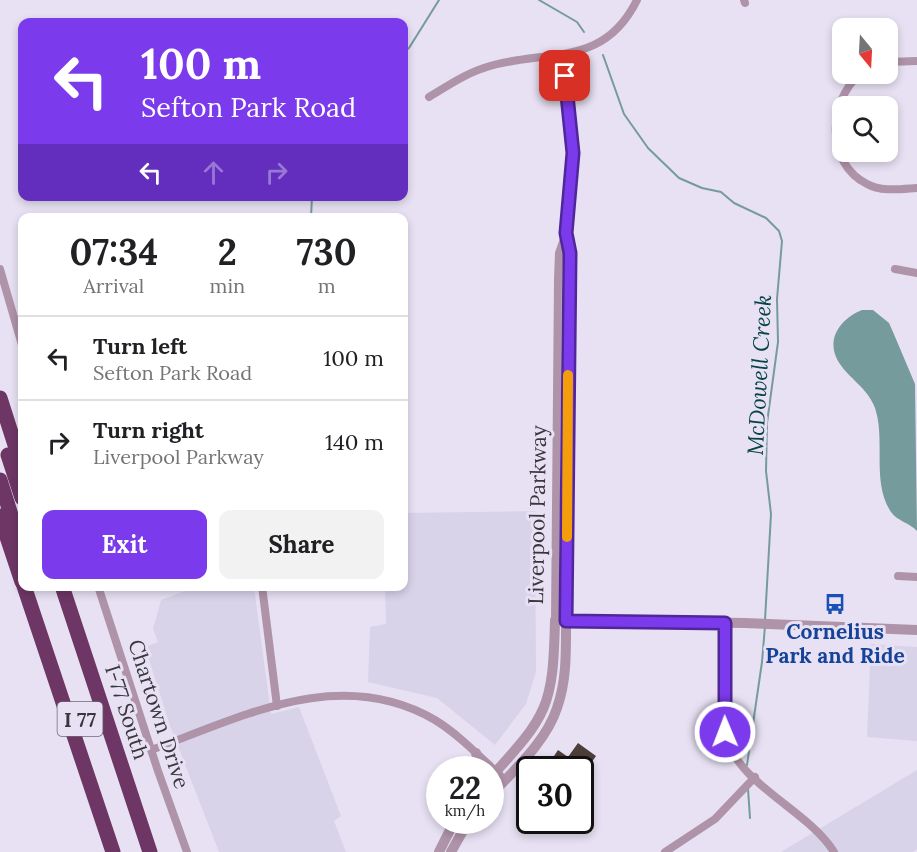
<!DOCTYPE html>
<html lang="en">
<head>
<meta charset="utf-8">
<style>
	:root { --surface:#fff; --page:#f2f2f2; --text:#202124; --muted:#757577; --line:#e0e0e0; --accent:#7c3aed }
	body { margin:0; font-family:Lora,serif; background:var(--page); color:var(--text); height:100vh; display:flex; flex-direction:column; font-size:22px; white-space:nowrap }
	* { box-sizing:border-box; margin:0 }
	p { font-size:20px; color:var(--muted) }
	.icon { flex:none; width:33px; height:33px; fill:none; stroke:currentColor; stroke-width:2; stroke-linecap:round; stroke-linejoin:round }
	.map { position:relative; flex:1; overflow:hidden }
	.drawer { position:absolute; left:18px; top:213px; width:390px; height:378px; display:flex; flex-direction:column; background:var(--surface); border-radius:12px; box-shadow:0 3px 9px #0003 }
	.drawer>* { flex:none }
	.hud { position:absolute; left:18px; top:18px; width:390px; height:183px; border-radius:12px; box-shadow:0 3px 9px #0003; background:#7c3aed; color:#fff; overflow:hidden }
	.needle { width:39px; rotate:162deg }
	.controls { position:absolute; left:832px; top:18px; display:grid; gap:12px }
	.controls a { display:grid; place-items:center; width:66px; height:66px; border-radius:12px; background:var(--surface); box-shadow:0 3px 9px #0003; font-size:30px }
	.speed { position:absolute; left:426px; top:756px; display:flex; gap:12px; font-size:30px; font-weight:700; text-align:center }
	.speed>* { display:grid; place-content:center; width:78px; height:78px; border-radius:50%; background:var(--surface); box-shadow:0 3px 9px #0003; line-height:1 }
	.speed small { font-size:15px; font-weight:400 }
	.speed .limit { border:3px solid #111; border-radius:9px; background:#fff; color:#111 }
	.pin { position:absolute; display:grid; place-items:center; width:51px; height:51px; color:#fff; margin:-26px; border-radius:12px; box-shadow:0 3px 9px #0006 }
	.me { position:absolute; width:66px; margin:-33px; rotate:359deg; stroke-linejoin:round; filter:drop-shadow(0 0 4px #0008) }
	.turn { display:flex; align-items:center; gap:21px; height:126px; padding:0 24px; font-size:27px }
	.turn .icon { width:78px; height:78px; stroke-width:2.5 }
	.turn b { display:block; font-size:42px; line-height:51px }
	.lanes { display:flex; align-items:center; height:57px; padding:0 24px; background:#0003; justify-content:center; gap:30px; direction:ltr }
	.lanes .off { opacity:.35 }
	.eta { display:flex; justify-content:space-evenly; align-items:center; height:102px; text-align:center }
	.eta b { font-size:36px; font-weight:700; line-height:42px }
	.button { display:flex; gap:12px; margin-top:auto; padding:12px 24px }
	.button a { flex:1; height:69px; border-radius:12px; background:var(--accent); color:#fff; font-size:24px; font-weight:700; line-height:69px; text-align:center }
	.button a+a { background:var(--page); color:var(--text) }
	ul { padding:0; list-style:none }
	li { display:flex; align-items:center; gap:18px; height:84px; padding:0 24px; border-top:2px solid var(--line) }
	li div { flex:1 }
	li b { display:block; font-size:22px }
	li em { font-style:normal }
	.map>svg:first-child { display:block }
	.built { fill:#d9d3ea }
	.water { fill:#759b9c }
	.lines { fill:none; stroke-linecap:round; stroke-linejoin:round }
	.stream { stroke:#759b9c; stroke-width:2 }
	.building { fill:#4e3e3a }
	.minor { stroke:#af93a9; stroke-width:8 }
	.tertiary { stroke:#af93a9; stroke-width:10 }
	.motorway { stroke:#6d3665; stroke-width:15 }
	.route-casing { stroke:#51269a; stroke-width:15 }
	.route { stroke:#7c3aed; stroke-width:10 }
	.slow { stroke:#f59e0b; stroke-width:10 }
	.labels { text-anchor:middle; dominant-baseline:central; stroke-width:6; stroke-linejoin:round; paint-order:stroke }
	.shield { fill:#e7e1f3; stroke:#6d6a74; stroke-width:1.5 }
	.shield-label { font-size:20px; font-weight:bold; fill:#39373e }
	.street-label { font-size:21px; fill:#39373e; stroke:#e7e1f3 }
	.transit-label { font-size:21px; font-weight:bold; fill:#164399; stroke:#e7e1f3 }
	.water-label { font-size:22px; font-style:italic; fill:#064446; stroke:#e7e1f3 }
</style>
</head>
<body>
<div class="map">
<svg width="917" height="852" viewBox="0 0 917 852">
	<rect width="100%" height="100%" fill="#e7e1f3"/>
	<g class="built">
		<path d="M535,511L536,672L526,704L495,745L437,698L368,682L370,627L386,624L385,587L404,586V513Z"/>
		<path d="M195,587H254L271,714L299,707L341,816L334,821L346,852H219L170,726L145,647L158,642L153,629L161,600Z"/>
		<path d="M871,644L917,647V741L867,737Z"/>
		<path d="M917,770V849L913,852H781Z"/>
	</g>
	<path class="water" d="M862,310H873L889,323L893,332L915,384L917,531C910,523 897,521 891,512C871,482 886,441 875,408C868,388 848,378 838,361C825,338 842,318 862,310Z"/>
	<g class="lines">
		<g class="stream">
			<path d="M539,0L577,22L584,32"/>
			<path d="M404,52L409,48L439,0"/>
			<path d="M603,55L624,114L648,148L679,178L702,188L721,192L734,203L766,218L779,231L782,241L777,299L778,342L767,423L766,471L771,514L765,620"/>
			<path d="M311,218L312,196"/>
			<path d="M747,765L762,662L765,626"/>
			<path d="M748,789L750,818"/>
		</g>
	</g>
	<path class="building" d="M578,743L596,756L580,779V770H560L562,766L552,759L558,750L568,757Z"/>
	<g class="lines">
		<g class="minor">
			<path d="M744,0L745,3"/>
			<path d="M563,55L572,137L566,233L570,253L566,620"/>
			<path d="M888,62L917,61"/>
			<path d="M860,74C828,101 825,163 867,184C881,192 901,189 917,188"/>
			<path d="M429,97C449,85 468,72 490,66C550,49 604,67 637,0"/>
			<path d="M0,269L22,345"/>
			<path d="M895,269L917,273"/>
			<path d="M898,576L917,577"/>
			<path d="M98,586L158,771L187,852"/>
			<path d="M262,586L277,706"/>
			<path d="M555,620L558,280L559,253L565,236"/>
			<path d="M725,623C725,643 726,663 725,683C725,701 722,721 727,739C740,785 809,811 834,852"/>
			<path d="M151,750C244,716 340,665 435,720C461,736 483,760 505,780"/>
			<path d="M665,852L715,819L755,777"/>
		</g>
		<g class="tertiary">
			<path d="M476,753L481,770"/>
			<path d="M490,778C548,715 553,707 555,620L744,623L917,630"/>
			<path d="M490,796C514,770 546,742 557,708C567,680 566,650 566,620"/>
			<path d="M439,852L455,820"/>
			<path d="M451,852L469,820"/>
		</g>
		<g class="motorway">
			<path d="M0,398L22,467"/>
			<path d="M8,455L22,498"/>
			<path d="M0,480L22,550"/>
			<path d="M0,516L22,582"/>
			<path d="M24,586L113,852"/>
			<path d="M62,586L150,852"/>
		</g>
	</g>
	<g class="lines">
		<defs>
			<path id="route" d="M565,76L573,153L566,233L570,253L566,621L725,623V732"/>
		</defs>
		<use href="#route" class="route-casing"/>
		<use href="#route" class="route"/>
		<path class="slow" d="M567,537L568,375"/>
	</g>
	<defs>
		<symbol id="bus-bare" viewBox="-9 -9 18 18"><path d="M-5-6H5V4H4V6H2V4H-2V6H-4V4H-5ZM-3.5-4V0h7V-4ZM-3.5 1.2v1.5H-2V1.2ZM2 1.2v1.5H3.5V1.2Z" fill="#1a4fb4" stroke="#e7e1f3" stroke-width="2.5" paint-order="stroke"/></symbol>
	</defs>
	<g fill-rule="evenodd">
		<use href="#bus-bare" x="820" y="589" width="30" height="30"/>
	</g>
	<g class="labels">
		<rect class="shield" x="57.5" y="702" width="45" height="34" rx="4.5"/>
		<g class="shield-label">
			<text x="80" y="719">I 77</text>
		</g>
		<g class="street-label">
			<text transform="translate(537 515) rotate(-89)">Liverpool Parkway</text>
			<text transform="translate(127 712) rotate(72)">I-77 South</text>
			<text transform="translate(159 714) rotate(72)">Chartown Drive</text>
		</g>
		<g class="transit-label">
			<text x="835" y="631">Cornelius<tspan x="835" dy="24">Park and Ride</tspan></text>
		</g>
		<g class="water-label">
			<text transform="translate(759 375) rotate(-87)">McDowell Creek</text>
		</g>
	</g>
</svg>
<div class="controls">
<a><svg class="needle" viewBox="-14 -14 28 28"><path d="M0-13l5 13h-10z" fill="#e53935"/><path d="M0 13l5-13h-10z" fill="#757577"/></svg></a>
<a><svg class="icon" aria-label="search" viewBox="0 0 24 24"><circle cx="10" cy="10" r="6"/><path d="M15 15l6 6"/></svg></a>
</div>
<div class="speed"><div>22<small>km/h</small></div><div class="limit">30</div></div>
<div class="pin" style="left:565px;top:76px;background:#d93025"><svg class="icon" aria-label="arrive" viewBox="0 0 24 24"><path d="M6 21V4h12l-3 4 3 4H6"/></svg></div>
<svg class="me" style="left:725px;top:732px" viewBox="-20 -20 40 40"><circle r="17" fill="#7c3aed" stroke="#fff" stroke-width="3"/><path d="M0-11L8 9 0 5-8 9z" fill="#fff"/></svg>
<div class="hud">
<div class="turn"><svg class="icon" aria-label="left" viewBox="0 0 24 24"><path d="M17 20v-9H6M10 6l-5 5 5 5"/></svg><div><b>100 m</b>Sefton Park Road</div></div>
<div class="lanes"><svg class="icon" aria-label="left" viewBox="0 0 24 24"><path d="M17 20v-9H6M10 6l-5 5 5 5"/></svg><svg class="icon off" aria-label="ahead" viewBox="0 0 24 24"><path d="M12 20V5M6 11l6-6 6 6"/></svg><svg class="icon off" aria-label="right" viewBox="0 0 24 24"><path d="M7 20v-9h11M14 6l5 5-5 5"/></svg></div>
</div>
<section class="drawer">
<div class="eta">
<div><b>07:34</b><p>Arrival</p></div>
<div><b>2</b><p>min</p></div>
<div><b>730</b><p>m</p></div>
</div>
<ul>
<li><svg class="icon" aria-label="left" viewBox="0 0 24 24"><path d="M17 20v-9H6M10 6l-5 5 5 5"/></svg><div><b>Turn left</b><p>Sefton Park Road</p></div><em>100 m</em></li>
<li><svg class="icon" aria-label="right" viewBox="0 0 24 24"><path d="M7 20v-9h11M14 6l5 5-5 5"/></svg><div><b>Turn right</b><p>Liverpool Parkway</p></div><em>140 m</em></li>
</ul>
<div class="button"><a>Exit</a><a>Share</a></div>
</section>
</div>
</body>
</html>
